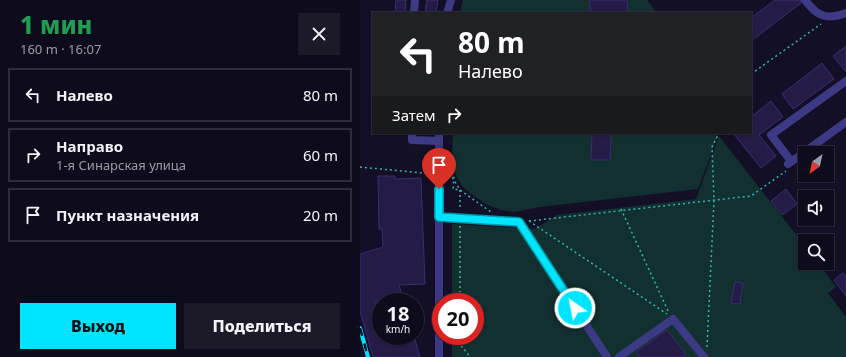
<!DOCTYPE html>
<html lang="ru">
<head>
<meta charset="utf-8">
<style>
	:root { --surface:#0e0b1c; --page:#1c1929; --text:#f1f3f6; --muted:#9b9ba3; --line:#2e2b3b; --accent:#00e5ff }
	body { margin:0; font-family:"Noto Sans",sans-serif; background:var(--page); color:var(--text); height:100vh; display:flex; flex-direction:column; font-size:15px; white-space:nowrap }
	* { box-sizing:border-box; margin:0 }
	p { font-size:13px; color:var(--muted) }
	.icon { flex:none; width:22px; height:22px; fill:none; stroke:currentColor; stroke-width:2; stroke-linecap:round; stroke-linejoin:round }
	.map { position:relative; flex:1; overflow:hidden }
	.details { display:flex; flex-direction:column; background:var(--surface); width:360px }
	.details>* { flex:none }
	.top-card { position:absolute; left:12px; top:12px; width:380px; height:122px; border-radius:0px; box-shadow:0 1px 3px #0004,0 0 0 1px var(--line); background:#202124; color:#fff; overflow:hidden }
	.needle { width:26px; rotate:213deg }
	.tools { position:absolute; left:438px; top:146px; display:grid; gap:8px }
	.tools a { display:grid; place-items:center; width:36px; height:36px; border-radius:0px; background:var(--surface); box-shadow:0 1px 3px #0004,0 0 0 1px var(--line); font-size:20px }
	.speed { position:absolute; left:12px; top:293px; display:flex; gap:8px; font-size:20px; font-weight:700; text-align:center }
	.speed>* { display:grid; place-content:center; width:52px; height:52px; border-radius:50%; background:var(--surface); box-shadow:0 1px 3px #0004,0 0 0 1px var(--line); line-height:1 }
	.speed small { font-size:10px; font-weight:400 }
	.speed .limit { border:6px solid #d22; background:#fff; color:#111 }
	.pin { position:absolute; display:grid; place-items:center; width:34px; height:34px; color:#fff; margin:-41px -17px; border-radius:50% 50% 50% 0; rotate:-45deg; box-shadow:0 0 4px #0007 }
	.pin .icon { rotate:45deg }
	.me { position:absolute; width:44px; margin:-22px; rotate:327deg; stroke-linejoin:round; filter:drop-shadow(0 0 3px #0008) }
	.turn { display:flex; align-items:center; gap:14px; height:84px; padding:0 20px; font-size:18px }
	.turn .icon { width:52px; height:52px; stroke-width:2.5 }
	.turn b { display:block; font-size:28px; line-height:34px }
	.then { display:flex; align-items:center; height:38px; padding:0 20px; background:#0003; gap:8px; font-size:15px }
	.round { display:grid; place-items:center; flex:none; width:42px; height:42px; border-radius:0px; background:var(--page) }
	.summary { display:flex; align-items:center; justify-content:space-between; height:68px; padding:0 20px }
	h1 { font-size:24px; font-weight:800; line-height:30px; color:#1e9e55 }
	.action { display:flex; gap:8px; margin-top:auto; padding:8px 20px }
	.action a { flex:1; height:46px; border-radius:0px; background:var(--accent); color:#111; font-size:16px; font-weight:800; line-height:46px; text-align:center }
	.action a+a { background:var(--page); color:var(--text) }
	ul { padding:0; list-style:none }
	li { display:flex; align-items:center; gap:12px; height:54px; margin:0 8px 6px; padding:0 12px; border:2px solid var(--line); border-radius:0px }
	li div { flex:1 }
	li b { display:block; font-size:15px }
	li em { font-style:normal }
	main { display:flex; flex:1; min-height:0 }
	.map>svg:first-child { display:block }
	.green { fill:#12302f }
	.building { fill:#241b47; stroke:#3b2d73 }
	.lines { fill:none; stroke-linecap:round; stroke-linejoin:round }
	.path { stroke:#2fb8b0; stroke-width:1.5; stroke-dasharray:2 3; stroke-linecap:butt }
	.minor { stroke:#3d3a85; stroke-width:8 }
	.rail-casing { stroke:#00e5ff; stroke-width:4 }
	.rail { stroke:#130f26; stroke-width:2.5; stroke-dasharray:8; stroke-linecap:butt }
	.path-bridge { stroke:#2fb8b0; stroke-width:1.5; stroke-dasharray:2 3; stroke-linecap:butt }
	.route-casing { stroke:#0095a6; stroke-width:10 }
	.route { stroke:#00e5ff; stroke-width:7 }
</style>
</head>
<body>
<main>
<section class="details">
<div class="summary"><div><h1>1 мин</h1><p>160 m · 16:07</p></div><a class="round"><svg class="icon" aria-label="close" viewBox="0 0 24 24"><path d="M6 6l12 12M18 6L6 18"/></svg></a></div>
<ul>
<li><svg class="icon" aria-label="left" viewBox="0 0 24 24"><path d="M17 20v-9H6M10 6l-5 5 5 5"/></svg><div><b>Налево</b></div><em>80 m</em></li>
<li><svg class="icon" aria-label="right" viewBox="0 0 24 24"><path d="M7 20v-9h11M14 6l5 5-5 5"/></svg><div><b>Направо</b><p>1-я Синарская улица</p></div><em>60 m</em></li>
<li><svg class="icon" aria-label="arrive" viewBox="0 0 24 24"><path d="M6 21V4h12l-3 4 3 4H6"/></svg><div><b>Пункт назначения</b></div><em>20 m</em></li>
</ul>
<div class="action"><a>Выход</a><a>Поделиться</a></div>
</section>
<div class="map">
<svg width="486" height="357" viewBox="0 0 486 357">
	<rect width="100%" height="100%" fill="#130f26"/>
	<g class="green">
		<path d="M103,0H287L297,13H100Z"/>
		<path d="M93,133H359L338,189L180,207L154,212L141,210L128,205L115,197L103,187L96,176L92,159Z"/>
		<path d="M359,136L445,246V263H458L476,287L468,293L486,317V357H92V336H115V302H92V224L175,229L197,215L336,199Z"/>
	</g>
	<g class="building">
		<path d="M36,0H46L45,13H35Z"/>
		<path d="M67,0H78L76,13H65Z"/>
		<path d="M229,0H267L268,13H231Z"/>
		<path d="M415,0H440L441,3L391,41V18Z"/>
		<path d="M486,46V72L473,56Z"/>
		<path d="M462,63L474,79L433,109L422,94Z"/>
		<path d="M411,101L423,117L399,135L416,156L401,168L373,133H391V117Z"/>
		<path d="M232,133H251L250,160H231Z"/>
		<path d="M18,176H35V179L61,178L65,284L39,285L44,302H15L21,324V336H54L60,357H13L0,311V254L23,247L22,229H19Z"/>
		<path d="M426,189L437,204L422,215L411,201Z"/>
		<path d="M483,273L486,277V296L474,280Z"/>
		<path d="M375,282L383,283L380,304L371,303Z"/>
		<path d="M307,330L326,354L323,357H280L276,352Z"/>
	</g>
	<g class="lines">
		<g class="path">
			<path d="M391,74L461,24"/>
			<path d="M87,169L100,190L131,212"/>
			<path d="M100,190V210"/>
			<path d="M261,209L309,313"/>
			<path d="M169,221L391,196L426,171"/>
			<path d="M169,221L307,314"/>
			<path d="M100,226V302"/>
			<path d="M100,336V344L110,357"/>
			<path d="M347,347L354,200L352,147L359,133"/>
		</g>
		<g class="minor">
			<path d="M445,0C458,17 466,20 486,13"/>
			<path d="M54,13L55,0"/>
			<path d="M87,13L91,0"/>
			<path d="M52,133V140L79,141"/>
			<path d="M79,133V357"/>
			<path d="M431,161L411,135L486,81"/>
			<path d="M428,164L486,122"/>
			<path d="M79,217L159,222L247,357"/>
			<path d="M259,357L313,319L344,357"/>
		</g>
		<defs>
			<path id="rail" d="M0,328L8,357"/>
		</defs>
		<use href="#rail" class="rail-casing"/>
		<use href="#rail" class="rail"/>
		<path class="path-bridge" d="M0,167L94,176L93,189L100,190"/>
	</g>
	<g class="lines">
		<defs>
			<path id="route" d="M79,189V217L159,222L215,308"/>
		</defs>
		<use href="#route" class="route-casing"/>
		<use href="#route" class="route"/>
	</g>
</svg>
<div class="tools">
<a><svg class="needle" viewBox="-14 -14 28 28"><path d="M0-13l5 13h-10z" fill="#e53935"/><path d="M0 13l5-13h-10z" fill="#9b9ba3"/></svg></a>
<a><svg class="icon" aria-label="sound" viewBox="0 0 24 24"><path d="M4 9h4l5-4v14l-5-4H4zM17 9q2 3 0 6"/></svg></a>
<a><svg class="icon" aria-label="search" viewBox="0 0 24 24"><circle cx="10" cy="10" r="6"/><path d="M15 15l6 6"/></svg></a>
</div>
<div class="speed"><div>18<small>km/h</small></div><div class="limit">20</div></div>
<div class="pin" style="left:79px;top:189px;background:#d93025"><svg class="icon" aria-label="arrive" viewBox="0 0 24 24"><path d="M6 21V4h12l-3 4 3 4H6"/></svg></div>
<svg class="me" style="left:215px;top:308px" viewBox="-20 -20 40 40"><circle r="17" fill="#00e5ff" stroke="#fff" stroke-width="3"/><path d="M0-11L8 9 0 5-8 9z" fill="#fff"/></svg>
<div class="top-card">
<div class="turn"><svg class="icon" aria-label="left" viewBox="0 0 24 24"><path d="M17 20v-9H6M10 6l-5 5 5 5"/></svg><div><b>80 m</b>Налево</div></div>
<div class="then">Затем<svg class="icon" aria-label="right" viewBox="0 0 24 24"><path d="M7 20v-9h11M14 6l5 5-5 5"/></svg></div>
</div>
</div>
</main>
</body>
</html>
